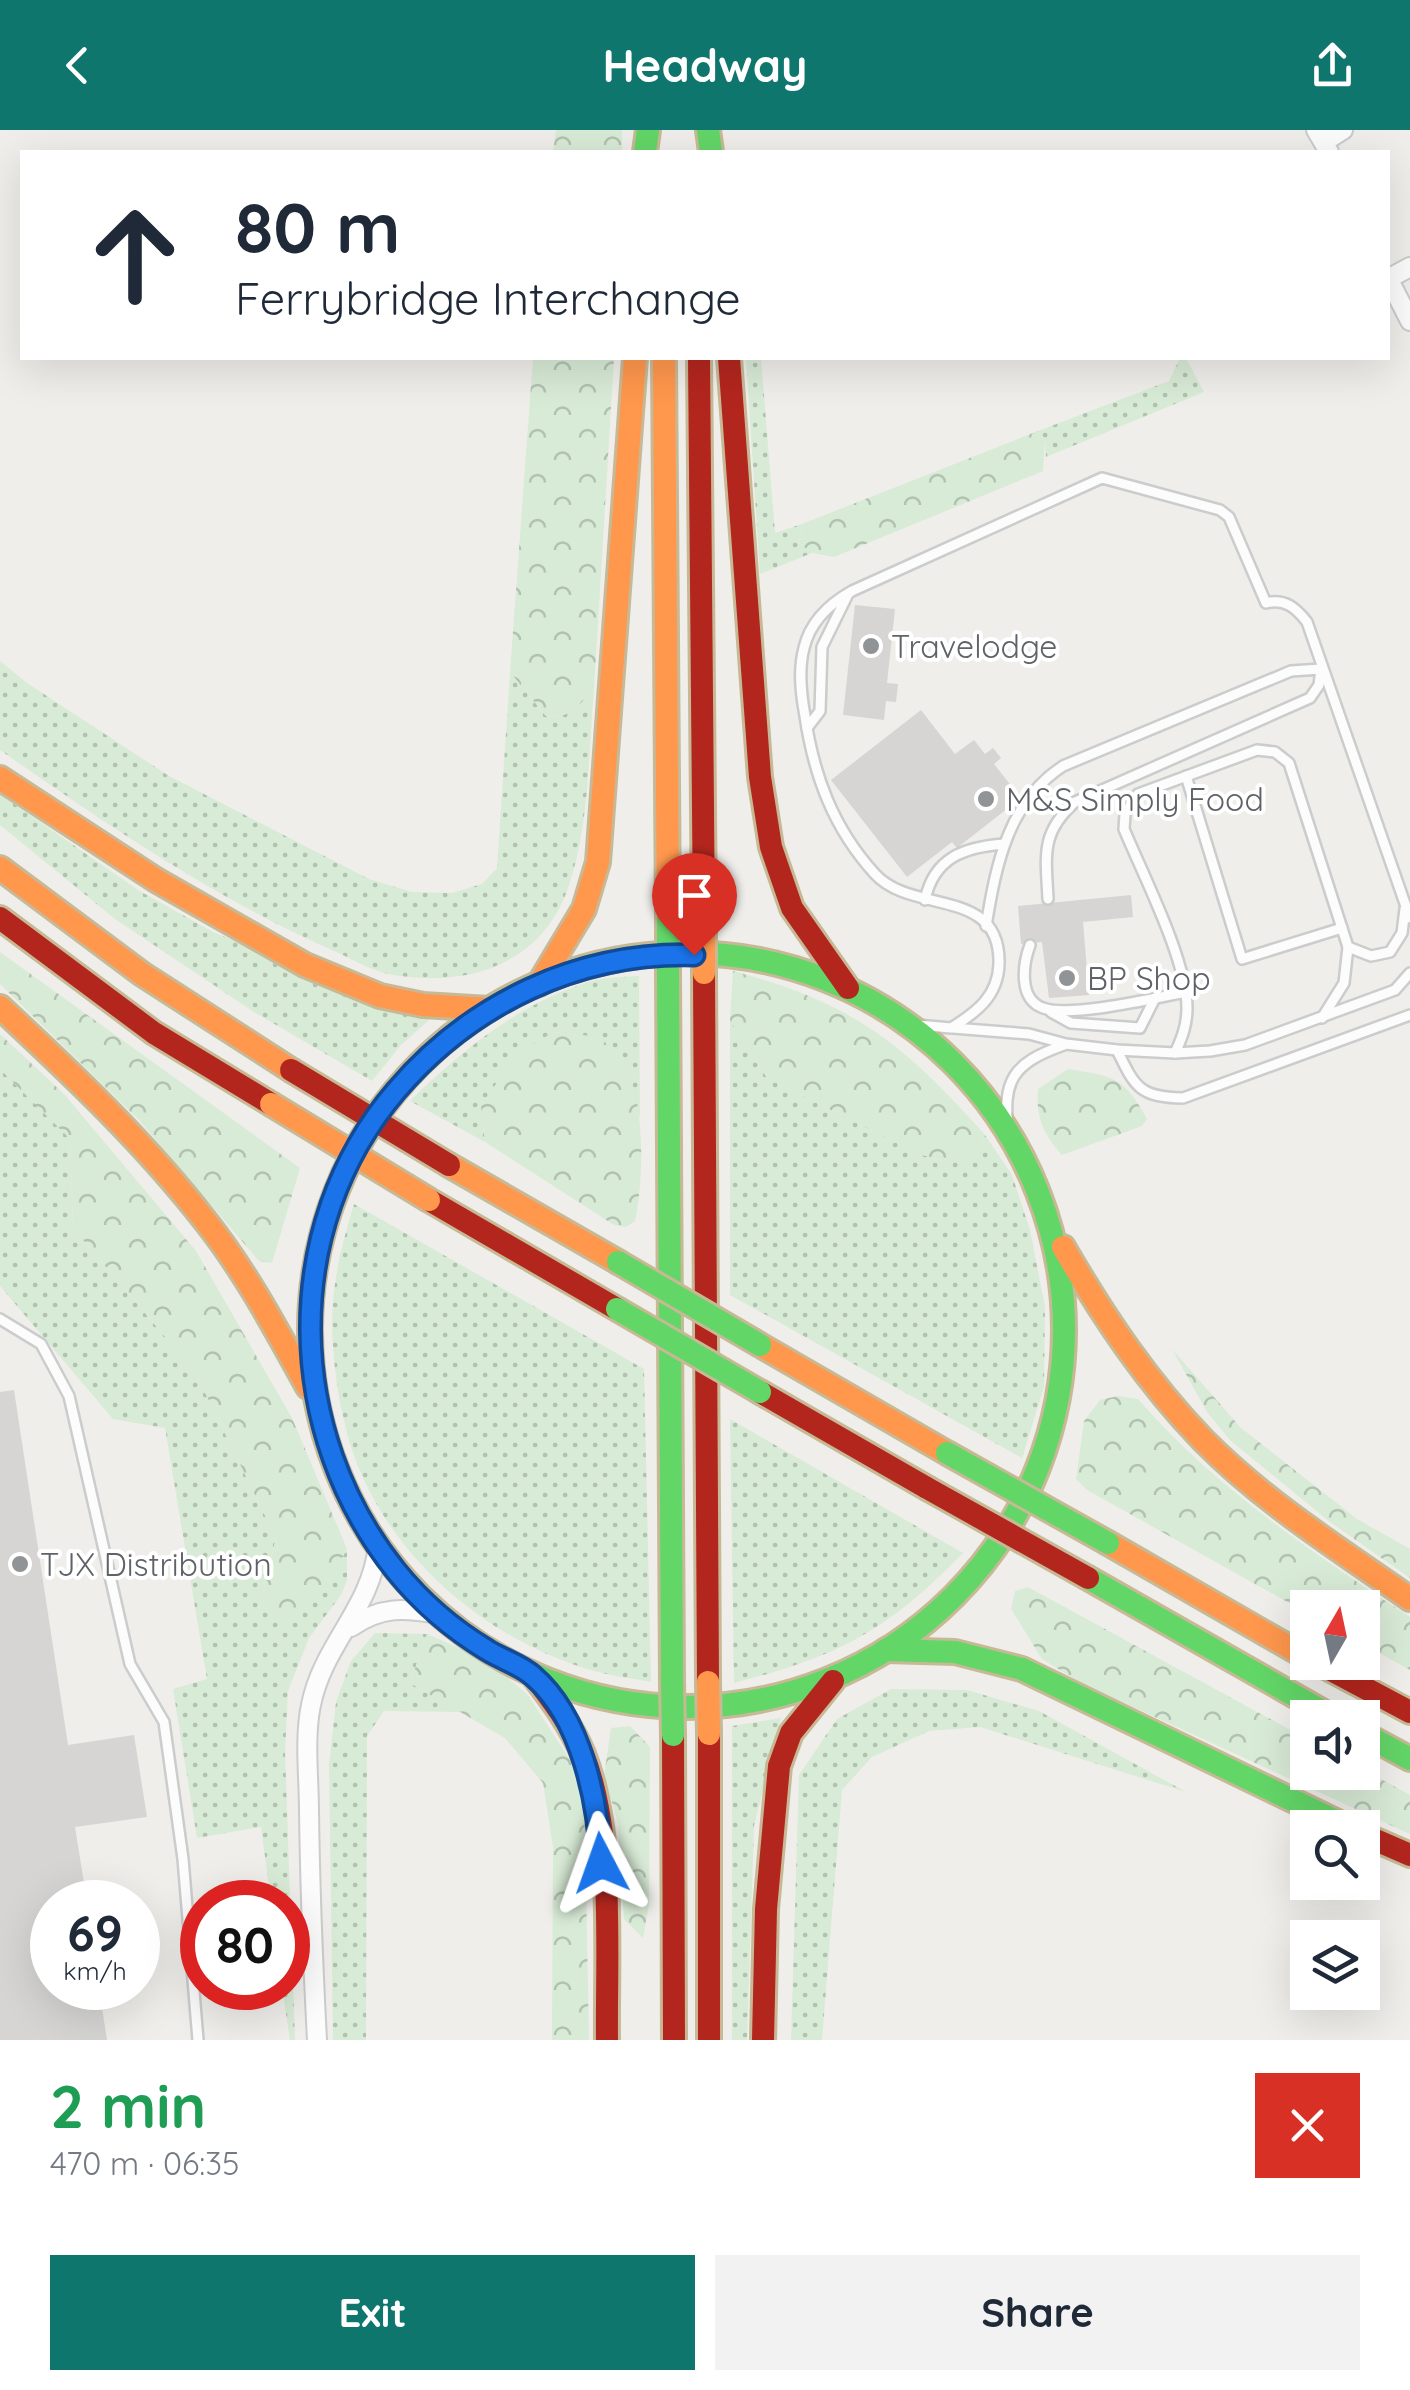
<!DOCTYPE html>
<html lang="en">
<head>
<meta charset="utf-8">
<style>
	:root { --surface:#fff; --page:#f2f2f3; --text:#1f2937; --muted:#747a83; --accent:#0f766e }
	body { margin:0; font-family:Quicksand,sans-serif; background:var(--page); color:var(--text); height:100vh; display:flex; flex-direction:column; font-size:38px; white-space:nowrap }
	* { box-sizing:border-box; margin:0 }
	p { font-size:32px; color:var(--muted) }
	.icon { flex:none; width:55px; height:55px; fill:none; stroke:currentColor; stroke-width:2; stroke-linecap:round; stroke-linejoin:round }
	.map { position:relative; height:1910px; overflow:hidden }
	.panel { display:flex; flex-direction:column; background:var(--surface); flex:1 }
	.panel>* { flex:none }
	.hud { position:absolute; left:20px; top:20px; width:1370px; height:210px; border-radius:0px; box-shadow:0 10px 40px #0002; background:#fff; color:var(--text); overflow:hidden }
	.needle { width:65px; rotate:9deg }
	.buttons { position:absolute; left:1290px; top:1460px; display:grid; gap:20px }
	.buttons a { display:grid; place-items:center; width:90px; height:90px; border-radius:0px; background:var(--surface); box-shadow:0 10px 40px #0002; font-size:50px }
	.speed { position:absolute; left:30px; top:1750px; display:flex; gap:20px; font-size:50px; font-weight:700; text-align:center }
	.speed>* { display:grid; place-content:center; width:130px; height:130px; border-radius:50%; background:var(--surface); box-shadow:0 10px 40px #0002; line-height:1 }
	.speed small { font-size:25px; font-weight:400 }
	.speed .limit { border:15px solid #d22; background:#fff; color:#111 }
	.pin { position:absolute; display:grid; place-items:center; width:85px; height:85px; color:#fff; margin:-102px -42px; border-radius:50% 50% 50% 0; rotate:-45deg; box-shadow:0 0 10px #0007 }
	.pin .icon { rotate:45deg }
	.me { position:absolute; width:110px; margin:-55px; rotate:356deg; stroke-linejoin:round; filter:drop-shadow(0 0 8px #0008) }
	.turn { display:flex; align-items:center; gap:35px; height:210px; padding:0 50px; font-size:45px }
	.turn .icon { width:130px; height:130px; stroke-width:2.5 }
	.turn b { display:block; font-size:70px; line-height:85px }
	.round { display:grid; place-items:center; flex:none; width:105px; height:105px; border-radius:0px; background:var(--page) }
	.head { display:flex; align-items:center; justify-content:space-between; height:170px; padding:0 50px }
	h1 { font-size:60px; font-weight:700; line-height:75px; color:#1e9e55 }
	.primary-button { display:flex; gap:20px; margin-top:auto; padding:20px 50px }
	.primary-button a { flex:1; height:115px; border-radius:0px; background:var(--accent); color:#fff; font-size:40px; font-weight:700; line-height:115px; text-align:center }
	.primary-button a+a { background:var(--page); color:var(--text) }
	header { display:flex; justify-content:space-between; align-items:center; height:130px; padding:0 50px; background:var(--accent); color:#fff; font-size:45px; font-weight:700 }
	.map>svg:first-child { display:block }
	.grass { fill:url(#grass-dots) }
	.forest { fill:url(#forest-crowns) }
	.building { fill:#d6d5d3 }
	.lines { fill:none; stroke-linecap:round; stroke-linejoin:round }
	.lane-casing { stroke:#cbcccc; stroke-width:14 }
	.street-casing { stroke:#cbcccc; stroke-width:22 }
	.fast-casing { stroke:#c8b996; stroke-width:28 }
	.slow-casing { stroke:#c8b996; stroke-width:28 }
	.jam-casing { stroke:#c8b996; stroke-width:28 }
	.lane { stroke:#fdfcfc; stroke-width:9 }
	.street { stroke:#fdfcfc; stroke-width:18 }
	.fast { stroke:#63d668; stroke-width:22 }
	.slow { stroke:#ff974d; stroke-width:22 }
	.jam { stroke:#b3261e; stroke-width:22 }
	.fast-bridge-casing { stroke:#c8b996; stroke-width:28; stroke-linecap:butt }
	.slow-bridge-casing { stroke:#c8b996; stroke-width:28; stroke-linecap:butt }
	.jam-bridge-casing { stroke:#c8b996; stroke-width:28; stroke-linecap:butt }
	.fast-bridge { stroke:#63d668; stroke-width:22 }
	.slow-bridge { stroke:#ff974d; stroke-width:22 }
	.jam-bridge { stroke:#b3261e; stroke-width:22 }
	.route-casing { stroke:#114b97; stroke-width:25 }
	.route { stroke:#1a73e8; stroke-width:18 }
	.poi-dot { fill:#919496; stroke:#fff; stroke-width:4 }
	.labels { text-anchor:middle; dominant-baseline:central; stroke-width:8; stroke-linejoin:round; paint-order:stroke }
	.poi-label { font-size:32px; fill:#5f6368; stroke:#fff; text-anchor:start }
</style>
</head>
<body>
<header><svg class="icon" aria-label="back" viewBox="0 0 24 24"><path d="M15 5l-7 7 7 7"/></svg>Headway<svg class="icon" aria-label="share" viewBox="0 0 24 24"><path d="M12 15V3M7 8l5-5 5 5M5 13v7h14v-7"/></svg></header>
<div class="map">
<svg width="1410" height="1910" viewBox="0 0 1410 1910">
	<defs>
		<pattern id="grass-dots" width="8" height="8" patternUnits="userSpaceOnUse" patternTransform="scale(2.5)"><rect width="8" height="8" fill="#d8ebd6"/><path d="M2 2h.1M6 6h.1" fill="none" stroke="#b2c2b1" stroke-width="1.8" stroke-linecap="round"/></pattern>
		<pattern id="forest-crowns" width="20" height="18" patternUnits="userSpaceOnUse" patternTransform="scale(2.5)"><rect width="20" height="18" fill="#d8ebd6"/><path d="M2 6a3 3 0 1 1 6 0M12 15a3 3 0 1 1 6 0" fill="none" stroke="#b2c2b1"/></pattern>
	</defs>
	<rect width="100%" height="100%" fill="#efeeea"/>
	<g class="grass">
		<path d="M746,228H761L775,403L802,394L799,413L812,423L760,444Z"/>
		<path d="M1180,228H1186L1204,262L1046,327L1045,311L1038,301L1169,251Z"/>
		<path d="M0,531L27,553L169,646L369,749L412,762L452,763L482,754L497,738L510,542L546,586C569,590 579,575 594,559C588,625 590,697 567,761C539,836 466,857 393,845C370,841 345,825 323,816C208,764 103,692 0,620Z"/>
		<path d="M0,664L138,760L213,802L429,890L400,916L372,951L254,882L115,789L0,695Z"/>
		<path d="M639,846L640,989L625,935L600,908L555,902L481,976L485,1012L410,971C462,920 521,872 592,851C607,847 624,847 639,846Z"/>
		<path d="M730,890L767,948L919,1024L948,1032H974L985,1005L1012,1045L1030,1100L1045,1177L1044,1257L1022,1328L730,1165Z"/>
		<path d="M0,939L70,1008L73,1098L195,1242L276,1408L259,1479L328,1453L347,1419V1450L341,1465L309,1508L288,1561L285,1622L295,1910H290L282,1858H288V1772H271L261,1697L197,1708L173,1559L207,1549L165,1298L113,1289L0,1156Z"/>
		<path d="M354,1074L644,1239L651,1552C629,1548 605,1545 584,1538C486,1507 397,1432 358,1336C341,1293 333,1240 332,1194C332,1153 342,1113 354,1074Z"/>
		<path d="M730,1289L963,1423C887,1501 839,1526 734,1553Z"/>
		<path d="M375,1503L427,1504L410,1553L461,1582L384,1581L367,1606L366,1910H333L329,1635L336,1572L351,1531Z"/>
		<path d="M891,1559L967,1560L1039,1581L1186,1662L980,1597L929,1601L872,1627L842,1660L822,1910H791L799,1645L837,1589Z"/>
		<path d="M781,1588L754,1696L747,1910H732V1596Z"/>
	</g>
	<g class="forest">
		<path d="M556,0H622V22H553Z"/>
		<path d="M533,228H614L594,559C579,575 569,590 546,586L510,542Z"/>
		<path d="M1038,301L1045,311L1043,341L834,427L812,423L799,413L802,394Z"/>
		<path d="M0,822L300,1038L272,1133L259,1131L138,989L0,854Z"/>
		<path d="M733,841C853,873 903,913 985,1005L974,1032H948L919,1024L767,948L730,890Z"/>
		<path d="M554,902L600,907C608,916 620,926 626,937C645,978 644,1047 635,1091L626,1097L614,1095L485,1012L481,976L517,923Z"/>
		<path d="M0,904L64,964L196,1121L292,1288L347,1419L328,1453L283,1490L259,1479L276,1408L195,1242L73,1098L70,1009L0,939Z"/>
		<path d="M1068,939C1112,946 1124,946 1147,989L1142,996L1062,1025C1043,1003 1036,989 1038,959Z"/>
		<path d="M1172,1219L1241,1298L1357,1389L1410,1419V1448L1330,1392L1230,1310L1207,1282Z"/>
		<path d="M1118,1266L1138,1269C1215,1358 1313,1423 1410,1487V1540L1363,1514L1362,1478H1308L1307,1483L1087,1360L1076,1349L1084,1291L1100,1270Z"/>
		<path d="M1028,1457L1307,1609L1308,1642H1362L1363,1639L1410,1665V1704L1081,1553L1042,1529L1011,1479L1015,1461Z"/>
		<path d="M427,1504L486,1530L527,1564L578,1642L585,1697L589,1910H552L553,1717L543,1653L505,1608L410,1553Z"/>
		<path d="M630,1596L650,1617L649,1775L643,1808L624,1789L618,1692L604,1646L611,1598Z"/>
	</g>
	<g class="building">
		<path d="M855,475L895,479L887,553L898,554L896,572L886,571L884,590L843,585Z"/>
		<path d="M921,580L955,624L974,610L985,624L993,618L1001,628L994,634L1021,668L957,718L952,712L907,747L831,650Z"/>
		<path d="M1131,765L1133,787L1083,792L1089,865L1049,868L1042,812L1021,814L1018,776Z"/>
		<path d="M14,1260L68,1615L134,1605L147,1687L75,1697L87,1772H52V1858H99L107,1910H0V1262Z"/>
	</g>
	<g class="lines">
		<defs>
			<g id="lane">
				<path d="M807,598L820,581L822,517L848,464"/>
				<path d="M1186,646L1242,829L1342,798"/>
				<path d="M925,770C934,727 965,717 1004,714"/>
				<path d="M986,796C996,735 1008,672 1063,636L1291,541L1321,539L1319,555L1310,568L1075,672C1040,703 1046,726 1048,769"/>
				<path d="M1030,815C1023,834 1018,869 1043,878C1070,888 1155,868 1186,862"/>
				<path d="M1348,817L1371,826L1390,822L1402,803L1405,779"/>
				<path d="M1051,882L1071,893L1140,898L1155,868"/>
				<path d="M906,894L951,898C977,882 998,866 999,834C1001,756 912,785 875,744C833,698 814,646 805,586C801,564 798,540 804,518C810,492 829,474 852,461L1102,348L1220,380L1229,387L1266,473C1285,468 1296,478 1307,492L1410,788"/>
				<path d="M953,898L1029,904L1066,914L1117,920L1175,923L1210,921L1245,915L1395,860L1410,843"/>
				<path d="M1117,920C1135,957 1139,967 1183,968L1410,885"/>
				<path d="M1175,923C1182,908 1187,895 1187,878C1187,830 1143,745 1124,699L1125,684L1138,664L1257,620L1275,622L1289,633L1348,817L1344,853L1322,888"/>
				<path d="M1009,1005C1001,950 1013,933 1064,915"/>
				<path d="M0,1189L41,1214L69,1266L130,1534L164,1592L183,1729L198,1910"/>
			</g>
			<g id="street">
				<path d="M1316,0L1329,22"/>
				<path d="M1324,12L1343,0"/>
				<path d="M1388,148L1410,191"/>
				<path d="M1388,149L1410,137"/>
				<path d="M351,1497C382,1476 404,1478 439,1484"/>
				<path d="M317,1910C313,1834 310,1758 309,1681C309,1648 304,1608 311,1575C323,1514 372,1478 378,1415"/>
			</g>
			<g id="fast">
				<path d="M708,0L711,22"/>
				<path d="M645,22L648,0"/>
				<circle cx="687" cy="1200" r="377"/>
				<path d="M668,843L672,1552"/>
				<path d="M1088,1448L1334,1588"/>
				<path d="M886,1520L955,1522L1022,1539L1350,1698"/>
				<path d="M1362,1603L1410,1629"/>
			</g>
			<g id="slow">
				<path d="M664,228L668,791"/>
				<path d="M0,648L156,750L305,835L380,866L423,875L489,879"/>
				<path d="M0,738L142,844L291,940"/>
				<path d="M539,854L584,779L598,732L635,228"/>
				<path d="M0,877C73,945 146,1014 207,1093C247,1144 277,1201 308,1257"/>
				<path d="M449,1035L618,1132"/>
				<path d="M1063,1117C1103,1186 1147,1252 1203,1310C1264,1372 1339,1419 1410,1469"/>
				<path d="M760,1215L947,1323"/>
				<path d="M1108,1413L1308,1528"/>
			</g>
			<g id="jam">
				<path d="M699,228L704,791"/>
				<path d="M729,228L760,647L771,717L792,778L848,858"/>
				<path d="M0,788L154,903L271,974"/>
				<path d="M704,843L708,1552"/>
				<path d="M429,1070L617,1179"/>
				<path d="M760,1262L927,1358"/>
				<path d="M1316,1532L1410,1582"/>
				<path d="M533,1545C552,1570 571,1595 583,1624C615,1704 606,1824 607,1910"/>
				<path d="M709,1604V1910"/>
				<path d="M673,1605L674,1910"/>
				<path d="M1362,1704L1410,1725"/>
				<path d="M763,1910L766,1779L779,1636L791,1603L833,1551"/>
			</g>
		</defs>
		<use href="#lane" class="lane-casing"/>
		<use href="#street" class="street-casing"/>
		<use href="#fast" class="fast-casing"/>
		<use href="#slow" class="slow-casing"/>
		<use href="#jam" class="jam-casing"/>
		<use href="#lane" class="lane"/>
		<use href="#street" class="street"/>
		<use href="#fast" class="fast"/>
		<use href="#slow" class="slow"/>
		<use href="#jam" class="jam"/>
		<defs>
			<g id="fast-bridge">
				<path d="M668,791V843"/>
				<path d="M618,1132L760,1215"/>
				<path d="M617,1179L760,1262"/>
				<path d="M947,1323L1108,1413"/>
				<path d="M672,1552L673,1605"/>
			</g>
			<g id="slow-bridge">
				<path d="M704,791V843"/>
				<path d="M271,974L429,1070"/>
				<path d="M708,1552L709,1604"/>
			</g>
			<g id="jam-bridge">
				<path d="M291,940L449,1035"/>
				<path d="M927,1358L1088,1448"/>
			</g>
		</defs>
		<use href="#fast-bridge" class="fast-bridge-casing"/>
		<use href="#slow-bridge" class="slow-bridge-casing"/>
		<use href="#jam-bridge" class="jam-bridge-casing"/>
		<use href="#fast-bridge" class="fast-bridge"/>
		<use href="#slow-bridge" class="slow-bridge"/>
		<use href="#jam-bridge" class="jam-bridge"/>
	</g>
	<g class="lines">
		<defs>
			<path id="route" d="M601,1733C598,1672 582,1588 533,1546C521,1535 501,1529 487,1520C454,1500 421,1472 396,1441C285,1303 279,1098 396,961C471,873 579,822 694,825"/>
		</defs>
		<use href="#route" class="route-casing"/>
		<use href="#route" class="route"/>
	</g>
	<g class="poi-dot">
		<circle cx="871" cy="516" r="10"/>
		<circle cx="986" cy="669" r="10"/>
		<circle cx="1067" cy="848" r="10"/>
		<circle cx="20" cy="1434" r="10"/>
	</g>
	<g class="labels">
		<g class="poi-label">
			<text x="891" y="516">Travelodge</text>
			<text x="1006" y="669">M&amp;S Simply Food</text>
			<text x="1087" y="848">BP Shop</text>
			<text x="40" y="1434">TJX Distribution</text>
		</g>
	</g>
</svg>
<div class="buttons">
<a><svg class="needle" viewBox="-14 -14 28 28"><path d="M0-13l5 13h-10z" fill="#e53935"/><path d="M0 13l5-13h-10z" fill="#747a83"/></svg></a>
<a><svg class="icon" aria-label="sound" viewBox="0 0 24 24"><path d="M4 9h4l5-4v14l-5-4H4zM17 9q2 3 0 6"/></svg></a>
<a><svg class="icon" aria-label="search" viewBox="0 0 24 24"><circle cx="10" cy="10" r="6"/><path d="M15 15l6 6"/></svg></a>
<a><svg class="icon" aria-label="layers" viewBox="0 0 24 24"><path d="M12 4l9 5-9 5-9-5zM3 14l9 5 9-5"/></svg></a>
</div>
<div class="speed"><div>69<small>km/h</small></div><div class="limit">80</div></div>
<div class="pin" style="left:694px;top:825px;background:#d93025"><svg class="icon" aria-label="arrive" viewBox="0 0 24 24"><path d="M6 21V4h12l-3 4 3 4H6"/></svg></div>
<svg class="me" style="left:601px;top:1733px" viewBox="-20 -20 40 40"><path d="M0-17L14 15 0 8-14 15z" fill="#1a73e8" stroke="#fff" stroke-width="4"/></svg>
<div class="hud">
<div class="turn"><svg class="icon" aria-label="ahead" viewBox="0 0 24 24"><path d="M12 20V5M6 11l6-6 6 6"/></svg><div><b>80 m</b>Ferrybridge Interchange</div></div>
</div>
</div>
<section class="panel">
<div class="head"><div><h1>2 min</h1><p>470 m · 06:35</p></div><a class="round" style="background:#d93025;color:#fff"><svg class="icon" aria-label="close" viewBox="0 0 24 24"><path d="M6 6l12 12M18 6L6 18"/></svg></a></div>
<div class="primary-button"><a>Exit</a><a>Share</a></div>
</section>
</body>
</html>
